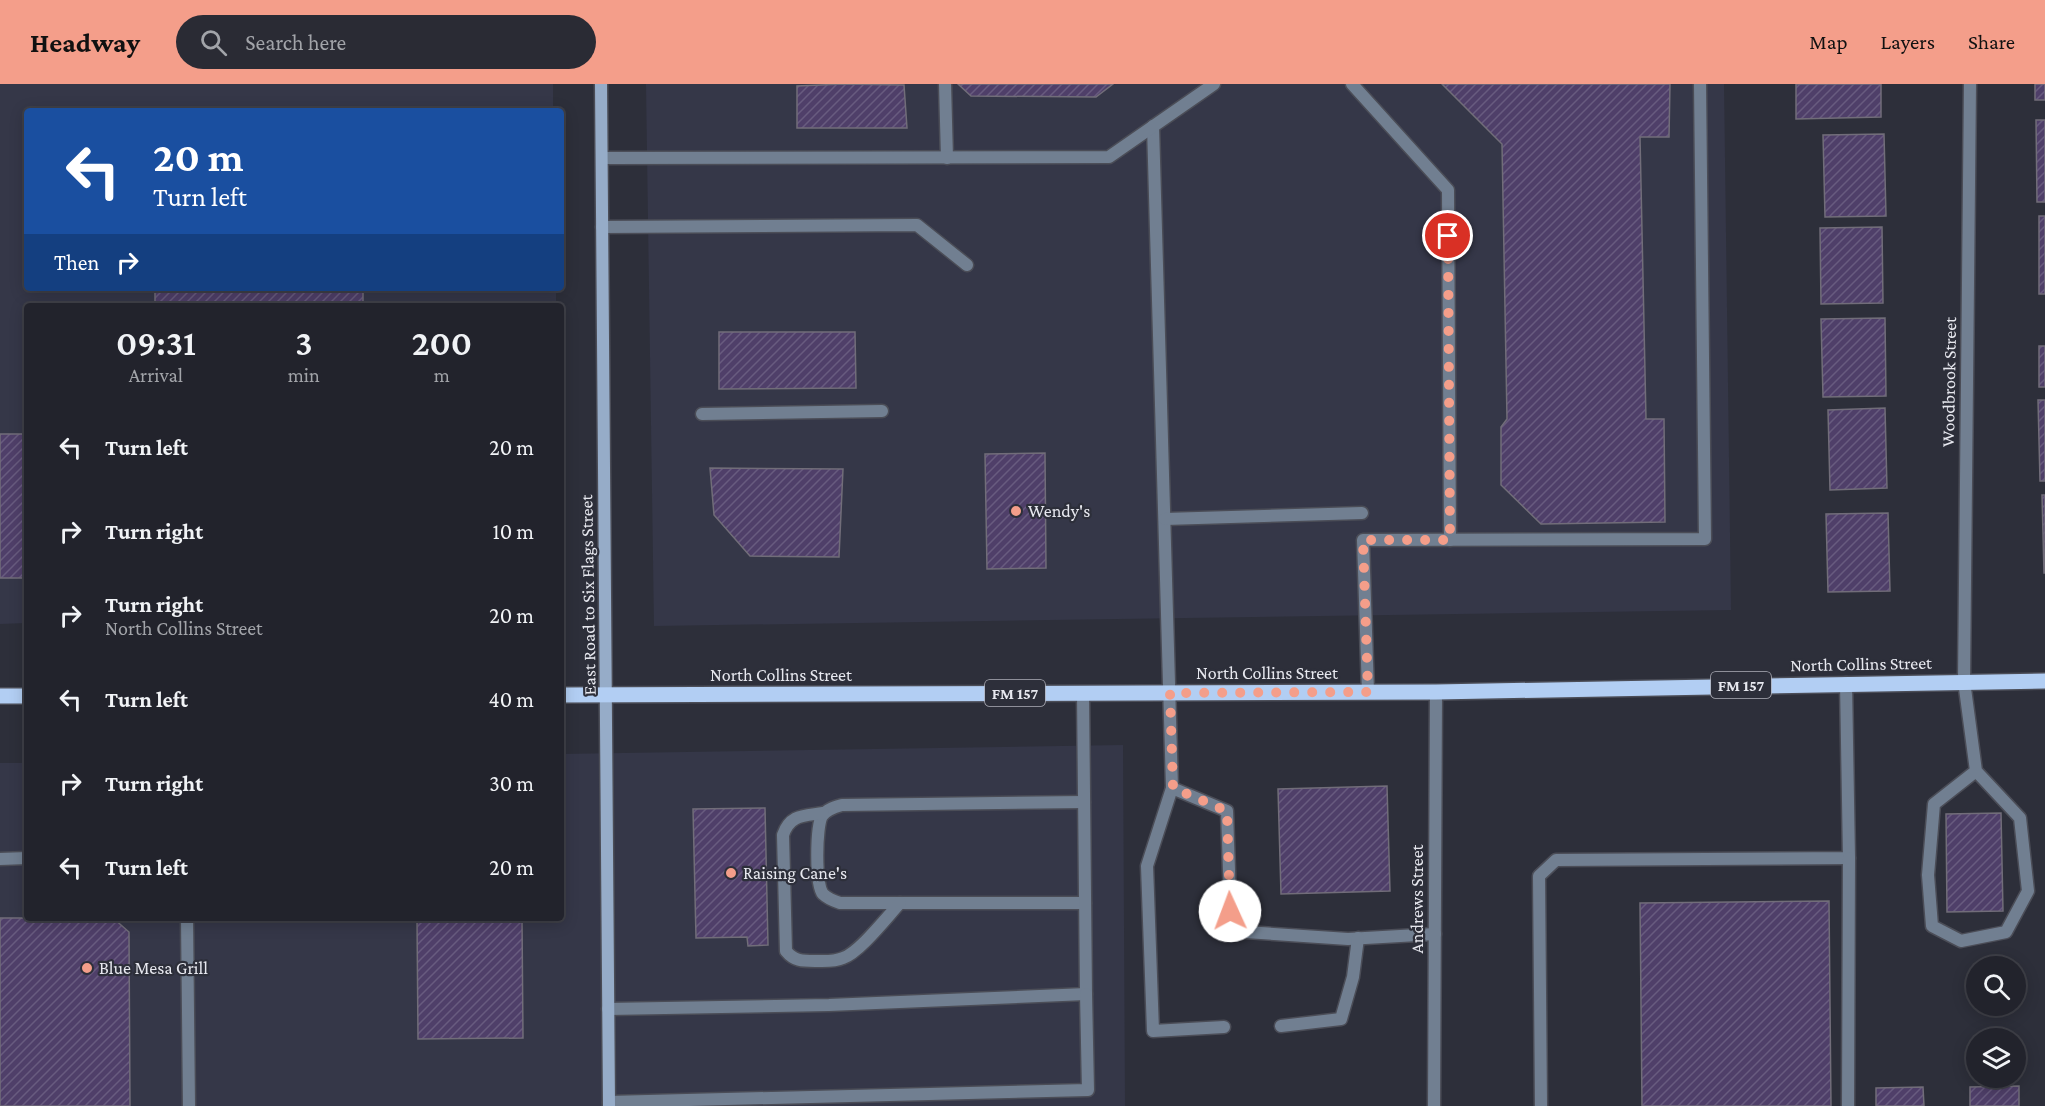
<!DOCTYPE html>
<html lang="en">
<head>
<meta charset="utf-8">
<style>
	:root { --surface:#22232c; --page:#2a2b34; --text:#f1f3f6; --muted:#a2a4a9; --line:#3f4048; --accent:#f49e8a }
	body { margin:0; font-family:"Crimson Pro",serif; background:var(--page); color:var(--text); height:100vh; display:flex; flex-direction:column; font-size:22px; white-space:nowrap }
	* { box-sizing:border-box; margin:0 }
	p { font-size:20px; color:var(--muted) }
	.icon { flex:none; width:33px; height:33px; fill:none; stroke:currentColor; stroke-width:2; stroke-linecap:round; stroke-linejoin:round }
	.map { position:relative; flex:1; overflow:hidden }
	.details { position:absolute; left:24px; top:219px; width:540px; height:618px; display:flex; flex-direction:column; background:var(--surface); border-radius:6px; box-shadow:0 3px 15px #0003,0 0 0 2px var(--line) }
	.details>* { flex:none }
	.hud { position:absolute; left:24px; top:24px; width:540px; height:183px; border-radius:6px; box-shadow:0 3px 15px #0003,0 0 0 2px var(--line); background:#1a4fa0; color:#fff; overflow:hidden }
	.buttons { position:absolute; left:1966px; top:872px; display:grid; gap:12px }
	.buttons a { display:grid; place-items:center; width:60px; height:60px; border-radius:50%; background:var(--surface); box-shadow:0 3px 15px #0003,0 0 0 2px var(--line); font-size:30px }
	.pin { position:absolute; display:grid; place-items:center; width:51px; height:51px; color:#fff; margin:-26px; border:3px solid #fff; border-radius:50%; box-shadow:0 2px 6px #0007 }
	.me { position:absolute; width:66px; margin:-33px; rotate:358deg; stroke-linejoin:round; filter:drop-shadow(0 0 4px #0008) }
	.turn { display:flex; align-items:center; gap:21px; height:126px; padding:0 30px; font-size:27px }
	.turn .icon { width:78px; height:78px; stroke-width:2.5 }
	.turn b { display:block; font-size:42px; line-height:51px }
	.then { display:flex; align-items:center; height:57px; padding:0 30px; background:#0003; gap:12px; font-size:22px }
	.eta { display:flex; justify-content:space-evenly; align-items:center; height:102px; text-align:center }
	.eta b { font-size:36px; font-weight:600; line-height:42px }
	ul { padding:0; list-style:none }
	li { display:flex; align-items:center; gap:18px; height:84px; padding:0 30px }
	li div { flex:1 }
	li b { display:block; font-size:22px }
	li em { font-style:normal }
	header { display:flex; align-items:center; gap:36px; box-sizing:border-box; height:84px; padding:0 30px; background:var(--accent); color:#111 }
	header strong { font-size:28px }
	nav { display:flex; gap:33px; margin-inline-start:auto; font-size:21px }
	.search { width:420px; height:54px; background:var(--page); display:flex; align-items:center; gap:15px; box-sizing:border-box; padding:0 21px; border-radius:33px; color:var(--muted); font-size:22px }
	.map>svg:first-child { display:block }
	.built { fill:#353748 }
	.building { fill:url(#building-hatch); stroke:#716d79; stroke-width:1.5 }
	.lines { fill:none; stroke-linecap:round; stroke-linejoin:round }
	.lane-casing { stroke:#4b4d57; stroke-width:15 }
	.street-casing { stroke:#4b4d57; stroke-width:15 }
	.secondary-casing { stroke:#4b4d57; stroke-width:15 }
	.primary-casing { stroke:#4b4d57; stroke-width:18 }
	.lane { stroke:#717f91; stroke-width:12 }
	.street { stroke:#717f91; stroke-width:12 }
	.secondary { stroke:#96acc8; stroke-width:12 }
	.primary { stroke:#b2cef3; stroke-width:15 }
	.route { stroke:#f49e8a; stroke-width:10; stroke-dasharray:0 18 }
	.poi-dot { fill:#f49e8a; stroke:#2d2f3a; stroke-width:2 }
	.labels { text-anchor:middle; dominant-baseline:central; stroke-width:4.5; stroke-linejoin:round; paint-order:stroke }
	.shield { fill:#2d2f3a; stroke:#afb0b9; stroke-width:1.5 }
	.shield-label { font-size:16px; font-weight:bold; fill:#e7e8ef }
	.street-label { font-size:18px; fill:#e7e8ef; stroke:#2d2f3a }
	.poi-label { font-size:18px; fill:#e7e8ef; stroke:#2d2f3a; text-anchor:start }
</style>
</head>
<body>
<header>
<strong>Headway</strong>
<div class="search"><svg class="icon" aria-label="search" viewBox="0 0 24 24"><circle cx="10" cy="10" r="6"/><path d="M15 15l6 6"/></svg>Search here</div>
<nav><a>Map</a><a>Layers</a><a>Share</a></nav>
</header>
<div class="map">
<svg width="2045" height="1022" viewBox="0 0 2045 1022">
	<defs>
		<pattern id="building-hatch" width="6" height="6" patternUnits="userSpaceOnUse" patternTransform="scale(1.5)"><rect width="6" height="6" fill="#4f3f69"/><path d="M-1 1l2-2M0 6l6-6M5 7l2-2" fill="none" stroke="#685b7f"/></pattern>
	</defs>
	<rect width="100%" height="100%" fill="#2d2f3a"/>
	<g class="built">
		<path d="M0,0H553V27H27V204H556V222H27V539L0,540Z"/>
		<path d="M646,0H1724L1731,526L654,542Z"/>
		<path d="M1123,661L1125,1022H0V679H27V834H561V670Z"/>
	</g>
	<g class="building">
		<path d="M843,0L904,1L907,44H797V2Z"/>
		<path d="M958,0H1113L1096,13L971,12Z"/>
		<path d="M1442,0H1670L1669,53H1640L1646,335H1664L1665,438L1541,440L1501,401V343L1507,335L1502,60Z"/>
		<path d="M1796,0H1881V33L1796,35Z"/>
		<rect x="2035" y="0" width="10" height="16"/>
		<path d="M2036,36H2045V118H2037Z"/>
		<path d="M1884,50L1886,132L1825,133L1823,51Z"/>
		<rect x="2039" y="132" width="6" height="78"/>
		<path d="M1882,143L1883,219L1821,220L1820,144Z"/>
		<rect x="155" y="204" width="208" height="18"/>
		<path d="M1885,234L1886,312L1823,313L1821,235Z"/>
		<path d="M719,248H855L856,304L719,305Z"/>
		<rect x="2039" y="262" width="6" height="41"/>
		<path d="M2038,316H2045V397H2040Z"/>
		<path d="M1885,324L1887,404L1830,406L1828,326Z"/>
		<path d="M0,350H27V502H24V494H0Z"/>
		<path d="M1045,369L1046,484L987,485L985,370Z"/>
		<path d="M710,384L843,385L839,473L750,472L714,431Z"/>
		<path d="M2042,411H2045V489H2044Z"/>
		<path d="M1888,429L1890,507L1828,508L1826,430Z"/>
		<path d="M1387,702L1390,807L1281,810L1278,705Z"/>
		<path d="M765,724L768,861L748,862L747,853L696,854L693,725Z"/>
		<path d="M2001,729L2003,827L1947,828L1946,730Z"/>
		<path d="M1829,817L1831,1022H1642L1640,819Z"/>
		<path d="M0,834H113L129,848L130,1022H0Z"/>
		<path d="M417,834H522L523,954L418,955Z"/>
		<path d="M2019,1002V1022H1970V1003Z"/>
		<path d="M1923,1003L1924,1022H1876V1004Z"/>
	</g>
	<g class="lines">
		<defs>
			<g id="lane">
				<path d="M945,0L947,74"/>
				<path d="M1352,0L1448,106L1450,456"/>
				<path d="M1153,42L1172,704L1227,727L1231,847L1348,855L1435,850"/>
				<path d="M602,74L1109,73L1214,0"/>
				<path d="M602,143L917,141L967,181"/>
				<path d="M702,330L882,327"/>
				<path d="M1165,435L1362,429"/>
				<path d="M1964,597L1976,687L2020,734L2028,807L2006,848L1961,857L1932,842L1928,791L1934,720L1976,687"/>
				<path d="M1368,608L1363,456L1705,455L1700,0"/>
				<path d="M1172,704L1147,782L1153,947L1224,943"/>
				<path d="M1084,718L842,721C835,723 827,725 822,732C816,742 815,801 823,810C828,815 834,817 840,819H1085"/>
				<path d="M823,729C804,732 790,730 783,751L786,867C794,877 802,877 815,877C824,877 834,878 843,874C859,869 887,833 900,819"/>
				<path d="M0,775L27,774"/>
				<path d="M187,834L189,1022"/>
				<path d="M608,925L829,921L1086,910L1083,609"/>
				<path d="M1281,942L1341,935L1353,893L1358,854"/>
				<path d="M609,1018L1088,1006L1086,910"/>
				<path d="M1541,1022L1539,792L1556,776L1849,774L1846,599"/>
				<path d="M1848,1022L1849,774"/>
			</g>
			<g id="street">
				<path d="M1964,597L1970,0"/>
				<path d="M1434,1022L1436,608"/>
			</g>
			<path id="secondary" d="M601,0L609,1022"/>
			<g id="primary">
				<path d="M561,611L1436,608L2045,597"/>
				<path d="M0,612H27"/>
			</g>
		</defs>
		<use href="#lane" class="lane-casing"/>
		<use href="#street" class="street-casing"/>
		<use href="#secondary" class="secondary-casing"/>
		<use href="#primary" class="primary-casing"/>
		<use href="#lane" class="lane"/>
		<use href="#street" class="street"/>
		<use href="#secondary" class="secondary"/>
		<use href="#primary" class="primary"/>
	</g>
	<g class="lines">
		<path class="route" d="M1230,827L1227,727L1173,704L1170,609L1368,608L1363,456H1450L1448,152"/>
	</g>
	<g class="poi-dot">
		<circle cx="1016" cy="427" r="6"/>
		<circle cx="731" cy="789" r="6"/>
		<circle cx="87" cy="884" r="6"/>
	</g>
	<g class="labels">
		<g class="shield">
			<rect x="1711" y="588" width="60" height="26" rx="4.5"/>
			<rect x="985" y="596" width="60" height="26" rx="4.5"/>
		</g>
		<g class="shield-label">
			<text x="1741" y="601">FM 157</text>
			<text x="1015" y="609">FM 157</text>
		</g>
		<g class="street-label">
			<text transform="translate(1949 298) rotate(-89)">Woodbrook Street</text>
			<text transform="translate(588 511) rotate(-91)">East Road to Six Flags Street</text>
			<text transform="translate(1861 580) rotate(-1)">North Collins Street</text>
			<text x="1267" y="589">North Collins Street</text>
			<text x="781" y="591">North Collins Street</text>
			<text transform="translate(1417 815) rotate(-90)">Andrews Street</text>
		</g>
		<g class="poi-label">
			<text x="1028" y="427">Wendy's</text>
			<text x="743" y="789">Raising Cane's</text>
			<text x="99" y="884">Blue Mesa Grill</text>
		</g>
	</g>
</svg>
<div class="buttons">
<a><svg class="icon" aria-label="search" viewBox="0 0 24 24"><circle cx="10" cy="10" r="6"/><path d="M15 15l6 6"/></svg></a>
<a><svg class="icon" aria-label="layers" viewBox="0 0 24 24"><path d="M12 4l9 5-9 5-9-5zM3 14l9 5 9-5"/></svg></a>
</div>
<div class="pin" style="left:1448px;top:152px;background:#d93025"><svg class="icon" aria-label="arrive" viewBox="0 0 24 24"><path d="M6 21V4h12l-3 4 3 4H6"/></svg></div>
<svg class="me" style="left:1230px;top:827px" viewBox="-20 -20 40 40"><circle r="19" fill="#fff"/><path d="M0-13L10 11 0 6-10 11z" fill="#f49e8a"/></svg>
<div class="hud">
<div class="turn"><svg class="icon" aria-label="left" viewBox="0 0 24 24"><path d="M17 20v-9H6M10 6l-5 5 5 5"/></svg><div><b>20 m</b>Turn left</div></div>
<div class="then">Then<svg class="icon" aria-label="right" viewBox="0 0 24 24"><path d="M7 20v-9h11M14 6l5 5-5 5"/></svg></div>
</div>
<section class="details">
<div class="eta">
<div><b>09:31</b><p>Arrival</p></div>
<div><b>3</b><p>min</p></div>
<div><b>200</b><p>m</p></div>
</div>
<ul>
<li><svg class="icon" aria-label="left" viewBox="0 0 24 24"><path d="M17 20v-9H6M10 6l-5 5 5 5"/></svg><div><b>Turn left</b></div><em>20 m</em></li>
<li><svg class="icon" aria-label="right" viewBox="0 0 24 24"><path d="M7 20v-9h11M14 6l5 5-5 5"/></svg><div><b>Turn right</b></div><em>10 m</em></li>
<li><svg class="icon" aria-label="right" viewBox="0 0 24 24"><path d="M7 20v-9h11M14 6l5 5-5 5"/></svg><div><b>Turn right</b><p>North Collins Street</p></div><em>20 m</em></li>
<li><svg class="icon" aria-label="left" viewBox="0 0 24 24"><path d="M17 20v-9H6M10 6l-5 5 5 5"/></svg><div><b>Turn left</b></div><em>40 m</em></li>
<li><svg class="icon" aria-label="right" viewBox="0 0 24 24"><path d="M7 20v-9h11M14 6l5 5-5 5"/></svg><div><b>Turn right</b></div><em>30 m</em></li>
<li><svg class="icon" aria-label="left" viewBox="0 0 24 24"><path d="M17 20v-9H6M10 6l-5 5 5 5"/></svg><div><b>Turn left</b></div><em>20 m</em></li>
</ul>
</section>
</div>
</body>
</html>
